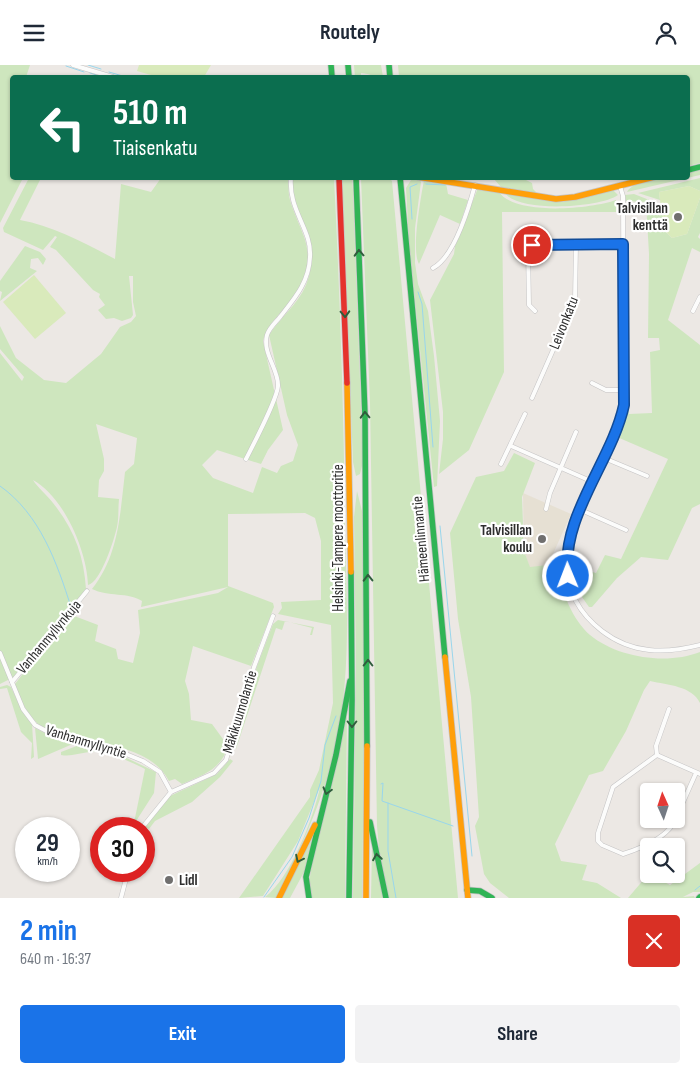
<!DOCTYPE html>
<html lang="en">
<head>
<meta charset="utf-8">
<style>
	:root { --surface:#fff; --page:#f2f2f3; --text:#1f2937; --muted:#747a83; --accent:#1a73e8 }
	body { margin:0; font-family:"Sofia Sans Condensed",sans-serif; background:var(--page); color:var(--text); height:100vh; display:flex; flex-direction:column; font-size:19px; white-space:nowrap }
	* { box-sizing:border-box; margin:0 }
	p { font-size:16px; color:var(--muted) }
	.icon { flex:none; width:28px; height:28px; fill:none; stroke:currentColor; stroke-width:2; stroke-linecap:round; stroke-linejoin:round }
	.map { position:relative; height:833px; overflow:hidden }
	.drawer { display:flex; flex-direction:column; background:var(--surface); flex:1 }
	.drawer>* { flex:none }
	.hud { position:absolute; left:10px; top:10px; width:680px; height:105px; border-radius:5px; box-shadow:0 1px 4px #0004; background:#0b6e4f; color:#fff; overflow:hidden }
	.needle { width:32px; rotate:357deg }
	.fabs { position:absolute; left:640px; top:718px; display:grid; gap:10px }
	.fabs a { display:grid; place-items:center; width:45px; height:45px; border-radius:5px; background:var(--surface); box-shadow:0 1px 4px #0004; font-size:25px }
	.speed { position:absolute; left:15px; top:752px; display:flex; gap:10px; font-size:25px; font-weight:700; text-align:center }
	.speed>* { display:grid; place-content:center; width:65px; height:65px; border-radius:50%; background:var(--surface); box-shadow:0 1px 4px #0004; line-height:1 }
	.speed small { font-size:12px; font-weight:400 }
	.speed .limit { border:8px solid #d22; background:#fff; color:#111 }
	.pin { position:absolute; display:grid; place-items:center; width:42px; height:42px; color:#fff; margin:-21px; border:2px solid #fff; border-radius:50%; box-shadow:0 1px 5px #0007 }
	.me { position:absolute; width:55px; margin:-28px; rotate:359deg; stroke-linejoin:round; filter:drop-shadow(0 0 4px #0008) }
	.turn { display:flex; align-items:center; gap:18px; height:105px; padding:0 20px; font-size:22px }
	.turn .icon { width:65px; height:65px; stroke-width:2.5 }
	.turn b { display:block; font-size:35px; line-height:42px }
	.round { display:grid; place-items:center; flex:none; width:52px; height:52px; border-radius:5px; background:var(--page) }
	.headline { display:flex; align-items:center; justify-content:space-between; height:85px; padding:0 20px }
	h1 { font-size:30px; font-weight:700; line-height:38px; color:var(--accent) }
	.primary-button { display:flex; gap:10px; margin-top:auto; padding:10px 20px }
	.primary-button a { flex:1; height:58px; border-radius:5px; background:var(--accent); color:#fff; font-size:20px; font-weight:700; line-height:58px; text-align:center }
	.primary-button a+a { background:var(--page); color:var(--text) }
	header { display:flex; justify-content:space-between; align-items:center; height:65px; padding:0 20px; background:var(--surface); font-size:22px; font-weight:700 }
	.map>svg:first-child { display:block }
	.education { fill:#e6e0d3 }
	.green { fill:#cee6be }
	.pitch { fill:#d9eabb }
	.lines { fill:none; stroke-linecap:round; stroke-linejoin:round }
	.stream { stroke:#99d6ec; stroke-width:1 }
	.street-casing { stroke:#c5c4c5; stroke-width:5 }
	.fast-casing { stroke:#c5c4c5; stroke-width:7 }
	.slow-casing { stroke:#c5c4c5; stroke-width:7 }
	.jam-casing { stroke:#c5c4c5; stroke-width:7 }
	.street { stroke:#fcfcfb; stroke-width:4 }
	.fast { stroke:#30b455; stroke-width:5.5 }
	.slow { stroke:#ff9f0a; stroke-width:5.5 }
	.jam { stroke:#e5322d; stroke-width:5.5 }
	.oneway { stroke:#2f5d3c }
	.route-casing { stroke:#114b97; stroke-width:12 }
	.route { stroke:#1a73e8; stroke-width:9 }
	.poi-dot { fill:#706f6e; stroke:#fff; stroke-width:2 }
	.labels { text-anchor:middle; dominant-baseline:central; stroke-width:4.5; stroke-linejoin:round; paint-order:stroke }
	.poi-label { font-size:15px; font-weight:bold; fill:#2e2e2e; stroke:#fff; text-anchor:end }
	.street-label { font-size:15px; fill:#2e2e2e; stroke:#fff }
</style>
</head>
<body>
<header><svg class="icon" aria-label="menu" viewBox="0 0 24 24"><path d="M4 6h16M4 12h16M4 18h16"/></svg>Routely<svg class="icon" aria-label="person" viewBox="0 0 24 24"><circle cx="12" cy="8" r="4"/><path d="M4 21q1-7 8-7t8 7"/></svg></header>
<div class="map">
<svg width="700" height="833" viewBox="0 0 700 833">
	<rect width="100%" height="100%" fill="#ece8e4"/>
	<path class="education" d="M523,428L571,449L548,500L530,503L524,486Z"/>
	<g class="green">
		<path d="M0,0H30L26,12H12V112L23,113L0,158Z"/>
		<path d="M354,0H381L383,12C374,13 369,8 361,8V11L370,12H355Z"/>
		<path d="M398,0H700V98L688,101V12H399Z"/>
		<path d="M700,104V110L627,127C634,113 673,113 688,112V107Z"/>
		<path d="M29,113H41L20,155C54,161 84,178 115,194L121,119L151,127L161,113H288C289,120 288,128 290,135C300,168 317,183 302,219C293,240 269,253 263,276L283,365L268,385L261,399L217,385L202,400L213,413L253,428L262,402L277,408L281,401L293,396L298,380L287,350L269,270C280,253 298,239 306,220C324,176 288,154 293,113H334C340,231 344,349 345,468C347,537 351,610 336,679C324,734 301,783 276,833L265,832C290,814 314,752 320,722L298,776L263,831L239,833L310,732V725L319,705L333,638L331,560L278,549L282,543L281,537L321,535V476L315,453L305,448L228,449V521L273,538L274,542L251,601L193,581L185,616L189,629L191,655L212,659L228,681C221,705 203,710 182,719L175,714L169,716C144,669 70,685 38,659C27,649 19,633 15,619L69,549L98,560L95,576L116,584L118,594L133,598L140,568L138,545L218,528L228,522L141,542L142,536C128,527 108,532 92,524C119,490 120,449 125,407L134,399L137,373L96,359L104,394V406L99,415L98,432L119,434C118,443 119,453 117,462C114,475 101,517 88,520C87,486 64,432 33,415C37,422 48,431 53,438C74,464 84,491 86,524L14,612L0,619V288L22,316L24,312L0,284V261L16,293L44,315L66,318L101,289L120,262L131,257L136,251L133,237V211H129L133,250L131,253L122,256L114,253L106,254L98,245L105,240L99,232L100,229L93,225L56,185L50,182L57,172L55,171L43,185L4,167L3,163Z"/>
		<path d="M342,113H352L353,126L363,397L360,409L356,411L353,397Z"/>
		<path d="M361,113H389L392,116L458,833H389L379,784L377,761L370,338Z"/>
		<path d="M493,113H522L532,118L533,124L537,128L501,122Z"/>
		<path d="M700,113V126L689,121L659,127L660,135L638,128Z"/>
		<path d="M411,115H420L421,117L415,163V198L418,219L428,246L434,291L440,356L437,421L434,422L409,176L406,123Z"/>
		<path d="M424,115L446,118L448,129L468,135L460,159L440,150L419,199C411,185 421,132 424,115Z"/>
		<path d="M478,123L499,127C515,151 591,144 616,135V147H502L504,307L469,385L439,409L443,374V347L430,235L454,189L455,181Z"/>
		<path d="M613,125L618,130C600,143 518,148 505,128L561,137Z"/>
		<path d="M634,129L657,138L662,146L664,165L672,173L687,169L700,133V168L698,172L700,174V187L692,183L668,255L700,280V439L692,443L668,495L641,492L617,513L592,542H589L582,532L574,502L596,508L605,490L621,494L668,394L617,372L623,360L626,341L629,340V349L652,348L650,287L660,285L659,273H648L649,189L646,137L626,136L625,130Z"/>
		<path d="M25,181L40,187L46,194L43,200L38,193L31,194L30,203L37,206L0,236L2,227L0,226V216Z"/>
		<path d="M514,388L535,398L522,432L524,486L530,502L548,500L559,505C562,528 572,554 590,570C618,593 667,600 700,587V638C692,621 668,620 650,616L644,625L626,666L603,706L589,710L555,779L561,796L587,800L582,815L597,818L621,833H509L490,818L484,809L475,761L479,752L471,632L458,554L450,468L476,412L504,406Z"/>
		<path d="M357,426L363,450L365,606L362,833H353L356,606L354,452Z"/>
		<path d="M278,555L314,562L312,570H310L312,563L285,556L282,565L276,563L236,684H233L257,601L273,559Z"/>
		<path d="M7,620L11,622L22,646L32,659L34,692L31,694L32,678L21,667L7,623L0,624V622Z"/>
		<path d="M347,647L345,833H312L309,818L312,799Z"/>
		<path d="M35,663L53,672L75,678L38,694Z"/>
		<path d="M82,679L112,686L156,707L154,728L131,764H129L135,753L145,704C129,696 106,685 89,687C79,688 71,692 61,690V687Z"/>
		<path d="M230,694L233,696L220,712L192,737L155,756L149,764L145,762L170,731L217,709Z"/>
		<path d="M312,774L304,807L290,833H281Z"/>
		<path d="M372,781L384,833H371Z"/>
		<path d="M700,798V827H693L683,832L694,831L695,833H628L645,813L642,805L670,820Z"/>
	</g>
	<g class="pitch">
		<path d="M139,0H211L204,12H158L137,6Z"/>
		<path d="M689,121L700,126V133L687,169L672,173L664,165L659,127Z"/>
		<path d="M34,210L66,248L35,274L3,237Z"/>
	</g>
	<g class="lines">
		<g class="stream">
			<path d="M88,0L101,4"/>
			<path d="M66,1L84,7"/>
			<path d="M109,7L126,12"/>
			<path d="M90,8L103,12"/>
			<path d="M141,11L147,12"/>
			<path d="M426,119L445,120"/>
			<path d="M456,120L464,122"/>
			<path d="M412,154L410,122L417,119"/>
			<path d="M418,227L422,239L433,382"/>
			<path d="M0,421C40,449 57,498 71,542"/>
			<path d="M440,461L472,791"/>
			<path d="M381,719L383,718L382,736L453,761"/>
			<path d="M388,738V786L396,833"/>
			<path d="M695,825L700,821"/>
			<path d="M264,832L292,792L309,753L321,716L325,680L336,651"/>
		</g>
		<defs>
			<g id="street">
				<path d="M73,0L113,12"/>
				<path d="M620,121L623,131L624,340C609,413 519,502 602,566C632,589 665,589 700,580"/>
				<path d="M433,203C454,192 469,142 475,120"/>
				<path d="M535,246L529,240L528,184L530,181L623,179"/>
				<path d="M693,246L700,232"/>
				<path d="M592,318L606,325H624"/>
				<path d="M532,333L575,235L576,180"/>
				<path d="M511,381L593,417"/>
				<path d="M604,393L647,411"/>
				<path d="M246,394C253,380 277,335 278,321C279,305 262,288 267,270C269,263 276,257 280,252C295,233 309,217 310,192C312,164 288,146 291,112"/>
				<path d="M501,399L525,349"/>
				<path d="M546,444L550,428L576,367"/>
				<path d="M581,445L626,465"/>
				<path d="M0,588L23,644L35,660L52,669L109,682L143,696L160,707L171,727"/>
				<path d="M12,617L87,526"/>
				<path d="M657,690L613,722L598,768V776L602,780L623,789C642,783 668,772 676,754"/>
				<path d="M657,690L656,681L669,644"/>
				<path d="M657,690L700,709"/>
				<path d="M676,753L696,708"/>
				<path d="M141,764L171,727L214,708L226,695L254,602L273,551"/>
				<path d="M121,833L128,806"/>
			</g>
			<g id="fast">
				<path d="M331,0L332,12"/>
				<path d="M348,0L349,12"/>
				<path d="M389,0L390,12"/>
				<path d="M688,105L700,102"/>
				<path d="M356,112L365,351L367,681"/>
				<path d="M400,112L445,592"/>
				<path d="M370,757L386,833"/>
				<path d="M467,825L480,826L492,833"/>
				<path d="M309,833L306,812L336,690L350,616"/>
				<path d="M349,833L352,635L351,507"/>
				<path d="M699,833L700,832"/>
			</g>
			<g id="slow">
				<path d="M418,112L556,134L575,132L654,112"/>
				<path d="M347,318L351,507"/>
				<path d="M445,592L468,833"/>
				<path d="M279,833L315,760"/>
				<path d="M366,833L367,681"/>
			</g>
			<path id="jam" d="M339,112L347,318"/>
		</defs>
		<use href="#street" class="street-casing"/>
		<use href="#fast" class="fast-casing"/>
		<use href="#slow" class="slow-casing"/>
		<use href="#jam" class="jam-casing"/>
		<use href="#street" class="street"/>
		<use href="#fast" class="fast"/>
		<use href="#slow" class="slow"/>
		<use href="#jam" class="jam"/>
	</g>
	<defs><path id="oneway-chevron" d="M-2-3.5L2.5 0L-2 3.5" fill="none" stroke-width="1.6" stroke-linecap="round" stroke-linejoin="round" transform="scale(1.25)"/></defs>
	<g class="oneway">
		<use href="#oneway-chevron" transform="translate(359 188) rotate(-92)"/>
		<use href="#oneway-chevron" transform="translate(345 249) rotate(88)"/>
		<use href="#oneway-chevron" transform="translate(365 350) rotate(-92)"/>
		<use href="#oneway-chevron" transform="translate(368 513) rotate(-91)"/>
		<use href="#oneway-chevron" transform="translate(368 598) rotate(-90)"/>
		<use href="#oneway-chevron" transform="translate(352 659) rotate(90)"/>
		<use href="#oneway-chevron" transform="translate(327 726) rotate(106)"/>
		<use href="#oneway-chevron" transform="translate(377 792) rotate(-99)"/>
		<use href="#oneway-chevron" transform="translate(299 794) rotate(116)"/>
	</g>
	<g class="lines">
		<defs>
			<path id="route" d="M532,180L623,179L624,340C612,396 560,452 568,511"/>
		</defs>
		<use href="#route" class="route-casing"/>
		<use href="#route" class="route"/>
	</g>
	<g class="poi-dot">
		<circle cx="678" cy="152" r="5"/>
		<circle cx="542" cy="474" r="5"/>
		<circle cx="169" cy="815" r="5"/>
	</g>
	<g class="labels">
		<g class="poi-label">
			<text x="668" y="143">Talvisillan<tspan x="668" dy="17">kenttä</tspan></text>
			<text x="532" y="465">Talvisillan<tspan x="532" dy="17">koulu</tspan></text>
			<text x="179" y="815" text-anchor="start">Lidl</text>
		</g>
		<g class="street-label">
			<text transform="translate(564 258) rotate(-68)">Leivonkatu</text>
			<text transform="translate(338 473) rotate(-90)">Helsinki-Tampere moottoritie</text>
			<text transform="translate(421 474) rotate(-95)">Hämeenlinnantie</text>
			<text transform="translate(49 572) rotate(-50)">Vanhanmyllynkuja</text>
			<text transform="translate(240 647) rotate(-73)">Mäkikuumolantie</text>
			<text transform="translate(86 677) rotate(17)">Vanhanmyllyntie</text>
		</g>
	</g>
</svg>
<div class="fabs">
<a><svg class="needle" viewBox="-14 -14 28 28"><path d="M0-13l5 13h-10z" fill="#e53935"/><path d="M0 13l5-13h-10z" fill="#747a83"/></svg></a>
<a><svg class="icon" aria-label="search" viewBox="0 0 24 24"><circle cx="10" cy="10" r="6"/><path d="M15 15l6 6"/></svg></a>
</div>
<div class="speed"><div>29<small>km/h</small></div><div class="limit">30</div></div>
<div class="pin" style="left:532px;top:180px;background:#d93025"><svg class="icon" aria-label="arrive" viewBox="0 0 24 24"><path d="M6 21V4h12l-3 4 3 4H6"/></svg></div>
<svg class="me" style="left:568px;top:511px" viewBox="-20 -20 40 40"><circle r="17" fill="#1a73e8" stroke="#fff" stroke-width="3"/><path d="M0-11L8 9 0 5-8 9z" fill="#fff"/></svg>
<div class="hud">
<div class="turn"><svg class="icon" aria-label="left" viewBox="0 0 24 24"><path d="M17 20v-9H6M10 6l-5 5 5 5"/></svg><div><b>510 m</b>Tiaisenkatu</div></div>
</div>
</div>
<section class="drawer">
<div class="headline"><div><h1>2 min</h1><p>640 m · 16:37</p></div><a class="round" style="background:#d93025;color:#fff"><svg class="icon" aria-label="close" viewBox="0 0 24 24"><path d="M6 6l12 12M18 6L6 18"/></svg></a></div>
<div class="primary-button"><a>Exit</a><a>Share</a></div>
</section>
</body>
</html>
